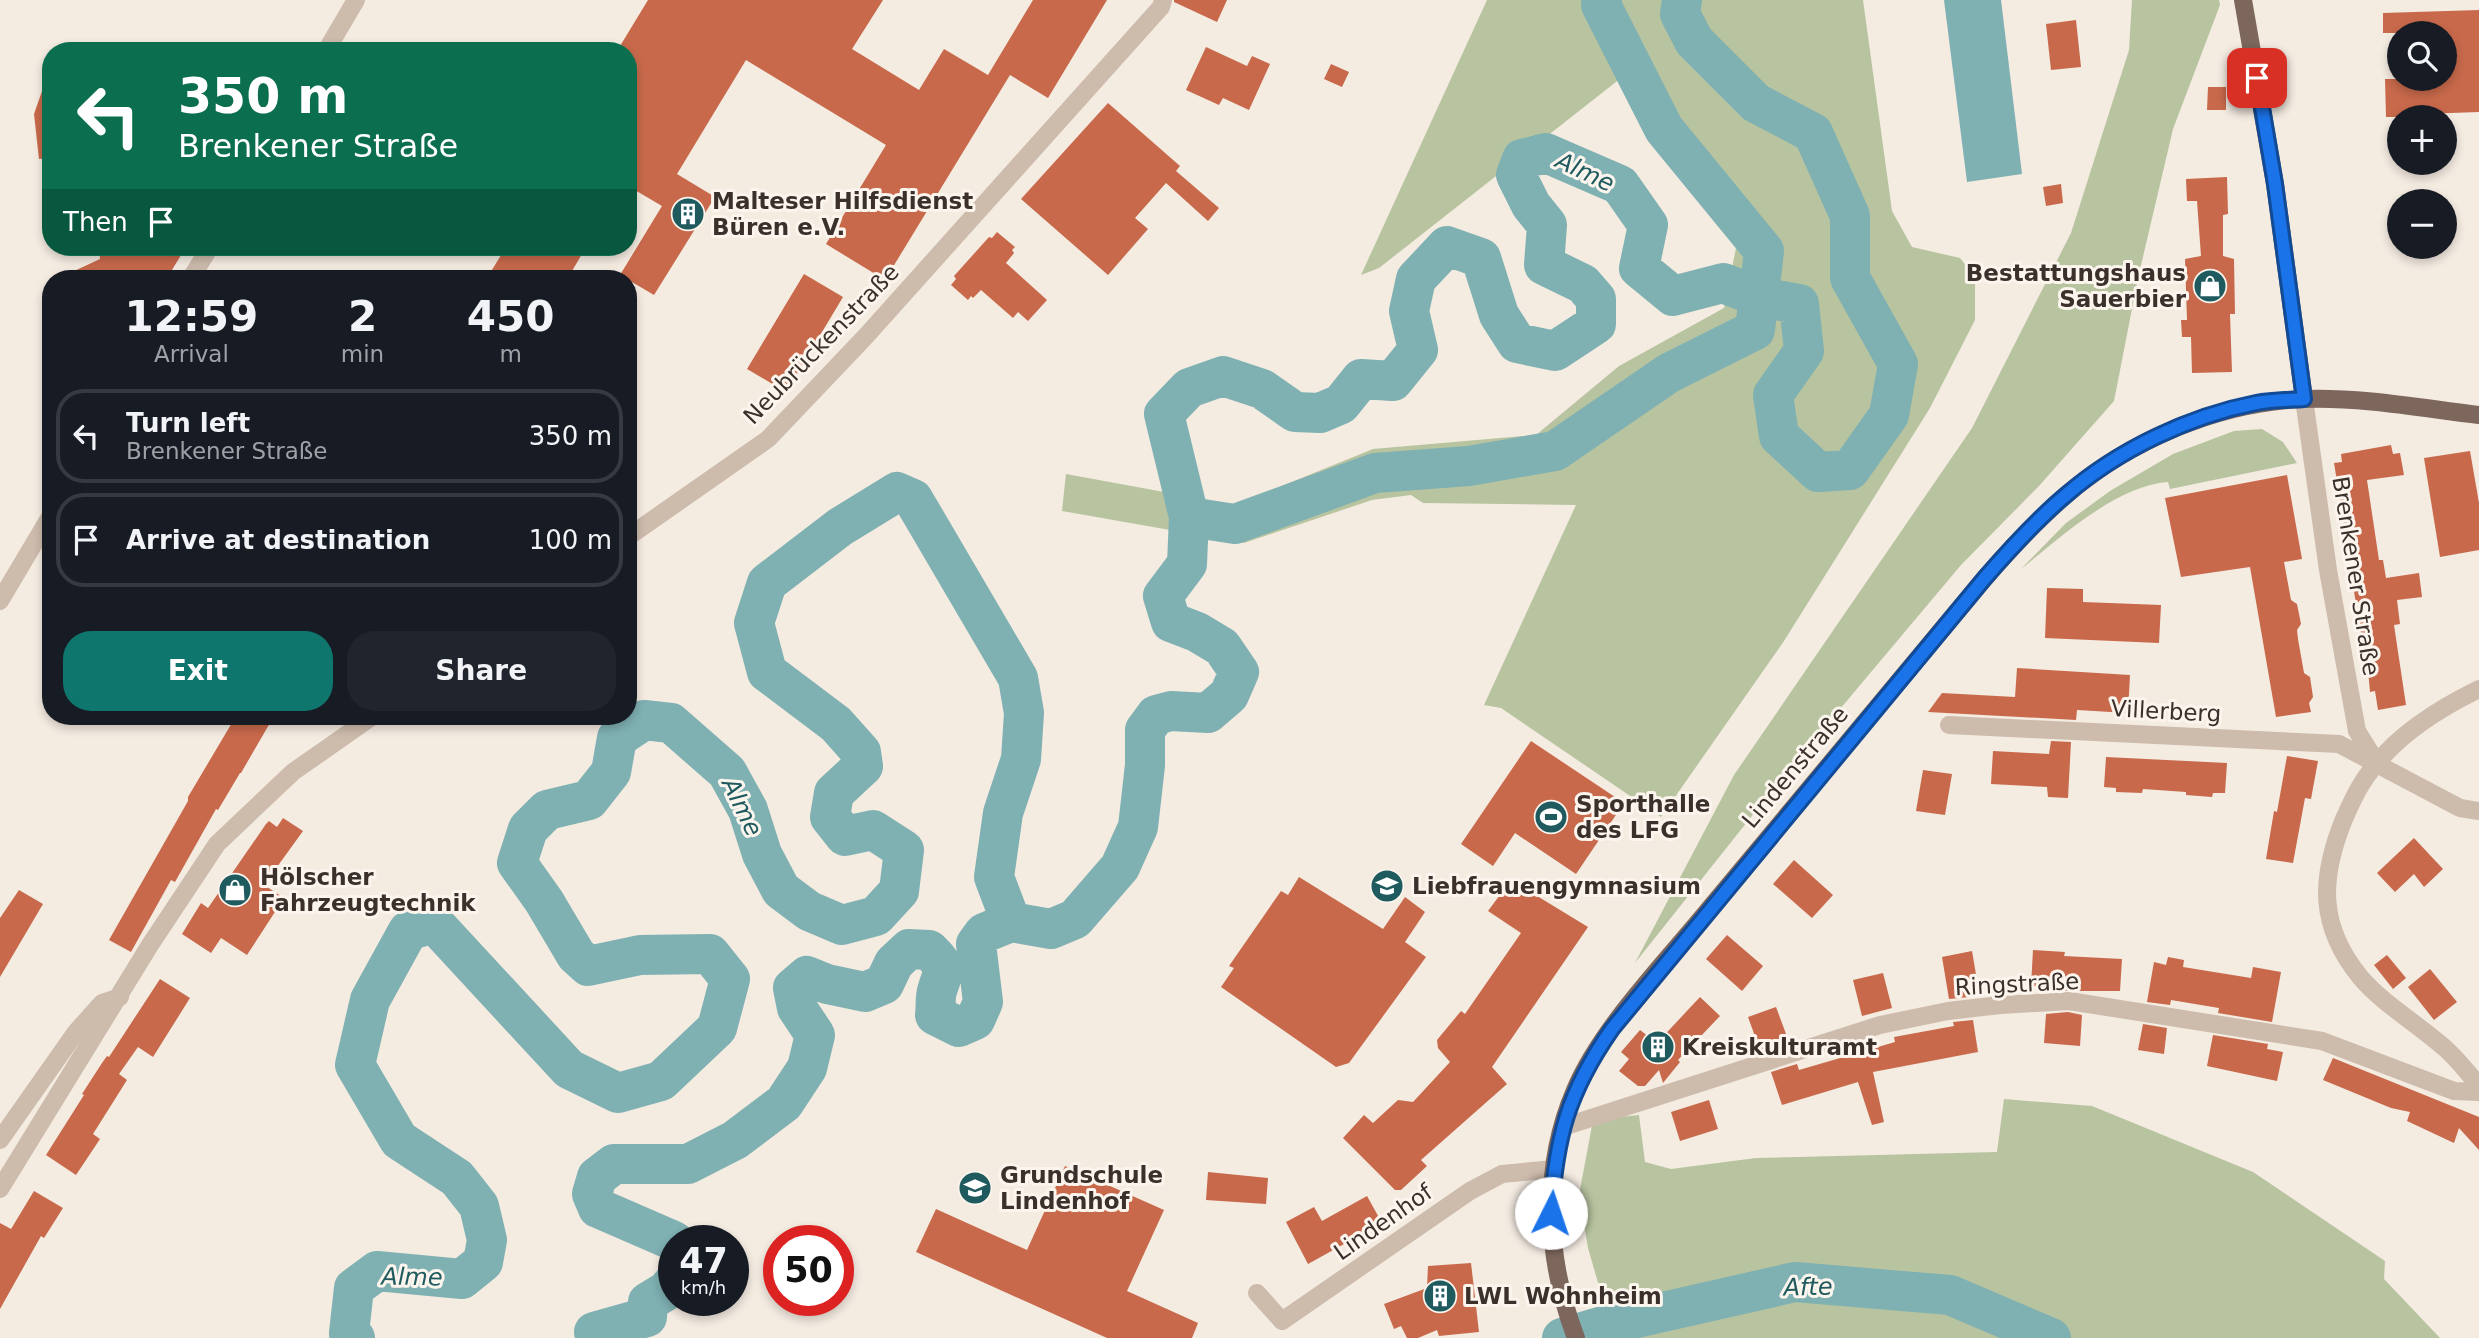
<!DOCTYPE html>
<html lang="en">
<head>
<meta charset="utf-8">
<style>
	:root { --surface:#171b24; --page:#20242c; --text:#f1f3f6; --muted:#9ea1a6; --line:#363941; --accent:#0f766e }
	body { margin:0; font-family:"DejaVu Sans",sans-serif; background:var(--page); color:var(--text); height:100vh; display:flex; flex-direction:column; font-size:26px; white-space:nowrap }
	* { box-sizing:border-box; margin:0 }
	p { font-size:23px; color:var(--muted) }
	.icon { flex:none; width:38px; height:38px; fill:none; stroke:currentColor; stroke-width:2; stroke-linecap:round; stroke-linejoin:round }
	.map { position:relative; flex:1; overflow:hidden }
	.details { position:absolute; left:42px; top:270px; width:595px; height:455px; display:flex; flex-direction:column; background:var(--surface); border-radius:28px; box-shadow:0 4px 10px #0003 }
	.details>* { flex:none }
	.guide { position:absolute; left:42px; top:42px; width:595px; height:214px; border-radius:28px; box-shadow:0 4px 10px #0003; background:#0b6e4f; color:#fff; overflow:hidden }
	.fabs { position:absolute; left:2387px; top:21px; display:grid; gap:14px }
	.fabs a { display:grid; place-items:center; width:70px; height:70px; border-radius:50%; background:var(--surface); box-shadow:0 4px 10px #0003; font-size:35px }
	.speed { position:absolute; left:658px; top:1225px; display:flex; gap:14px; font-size:35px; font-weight:700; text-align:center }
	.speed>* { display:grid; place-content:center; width:91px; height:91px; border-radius:50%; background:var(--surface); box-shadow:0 4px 10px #0003; line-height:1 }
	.speed small { font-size:18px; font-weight:400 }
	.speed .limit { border:10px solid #d22; background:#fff; color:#111 }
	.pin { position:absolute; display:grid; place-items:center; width:60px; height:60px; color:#fff; margin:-30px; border-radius:14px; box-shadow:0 4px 10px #0006 }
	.me { position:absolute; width:77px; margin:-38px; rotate:4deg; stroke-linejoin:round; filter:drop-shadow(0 0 5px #0008) }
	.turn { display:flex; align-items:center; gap:24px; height:147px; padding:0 21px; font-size:32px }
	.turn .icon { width:91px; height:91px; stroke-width:2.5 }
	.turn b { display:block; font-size:49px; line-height:60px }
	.then { display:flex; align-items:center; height:66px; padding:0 21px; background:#0003; gap:14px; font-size:26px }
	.eta { display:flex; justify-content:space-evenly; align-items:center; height:119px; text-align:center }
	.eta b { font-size:42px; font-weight:800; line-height:49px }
	.cta { display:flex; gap:14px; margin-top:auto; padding:14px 21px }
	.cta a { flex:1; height:80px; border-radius:28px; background:var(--accent); color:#fff; font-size:28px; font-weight:800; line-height:80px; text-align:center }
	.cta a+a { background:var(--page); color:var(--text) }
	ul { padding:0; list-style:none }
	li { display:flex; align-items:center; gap:21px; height:94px; margin:0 14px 10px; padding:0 7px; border:4px solid var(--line); border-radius:28px }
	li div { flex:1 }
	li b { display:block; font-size:26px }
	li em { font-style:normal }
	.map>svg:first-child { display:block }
	.green { fill:#b8c4a0 }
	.water { fill:#7fb0b2 }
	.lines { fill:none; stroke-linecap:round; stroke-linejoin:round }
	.river { stroke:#7fb0b2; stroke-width:40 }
	.building { fill:#c8694b }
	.minor { stroke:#cdbbac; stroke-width:18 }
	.major { stroke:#7d675c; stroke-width:18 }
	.route-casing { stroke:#114b97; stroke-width:18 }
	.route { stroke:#1a73e8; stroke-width:12 }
	.labels { text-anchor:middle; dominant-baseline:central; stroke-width:6; stroke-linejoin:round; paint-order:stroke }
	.poi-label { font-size:23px; font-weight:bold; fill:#3b302b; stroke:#fbf5ee; text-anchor:start }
	.street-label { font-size:23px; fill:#3b302b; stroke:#fbf5ee }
	.water-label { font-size:24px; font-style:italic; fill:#1f5a5e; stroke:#fbf5ee }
</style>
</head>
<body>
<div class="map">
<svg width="2479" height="1338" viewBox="0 0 2479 1338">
	<rect width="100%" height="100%" fill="#f4ebe1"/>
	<g class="green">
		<path d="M1487,0H1591L1590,8L1621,78L1650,61L1620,7L1621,0H1863L1892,211L1912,247L1960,258L1975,277V320L1930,408L1784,641L1661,817L1501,708L1484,705L1576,505L1423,503L1411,495L1372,500L1244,543L1062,511L1066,474L1235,505L1373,449L1536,435L1619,366L1724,308L1738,238L1653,136L1621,78L1379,268L1361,275Z"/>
		<path d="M2132,0H2219L2220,5L2173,129L2138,278L2114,401L2039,486L1961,565L1782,778L1635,963L1734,775L1972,428L2071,233L2129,50Z"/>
		<path d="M2262,429L2283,442L2297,463L2170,489L2168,482C2116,486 2061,537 2021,569L2066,523L2110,491L2173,454L2234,431Z"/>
		<path d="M2004,1099L2092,1106L2253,1172L2385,1261L2384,1279L2440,1338H1614L1588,1248L1579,1195L1593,1120L1639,1115L1645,1162L1671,1169L1756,1158L1997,1152Z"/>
	</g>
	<path class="water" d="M1944,0H2001L2022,174L1967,182Z"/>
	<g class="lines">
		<g class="river">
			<path d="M1189,517L1235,524L1375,473L1469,466L1555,451L1669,373L1755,330L1764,251L1664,129L1601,5L1602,0"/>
			<path d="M674,1241L598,1208L592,1194L597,1177L614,1164H688L735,1140L784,1103L807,1068L815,1035L797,1008L793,988L807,976L827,984L865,992L884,984L894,963L909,949L929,950C949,970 944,967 937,991C935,998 936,1008 935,1015L959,1027L975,1020L983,1002L976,944L984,933L1011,922L1051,929L1075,919L1120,867L1138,827L1145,765V730L1156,715L1171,711L1208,713L1229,695L1239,672L1222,647L1197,632L1171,622L1163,596L1187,564L1189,517L1164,414L1189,388L1223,376L1262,389L1295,412L1320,413L1341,404L1361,379L1393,381L1418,350L1409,311L1416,279L1447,246L1481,258L1499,315L1517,343L1555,351L1596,324V299L1583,284L1544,265L1547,225L1531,205L1516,175L1522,159L1546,153L1620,185L1648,225L1639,268L1673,296L1723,283L1759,297L1799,304L1804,351L1773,395L1779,436L1818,472L1850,470L1889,415L1898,364L1850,278V216L1813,133L1756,103L1694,41L1680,14L1682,0"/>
			<path d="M594,1332L647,1317L648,1302L666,1291L674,1282"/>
			<path d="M355,1338L349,1333L354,1288L377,1271L462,1279L483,1262L487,1240L479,1206L457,1178L399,1140L355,1065L370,1000L408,931L434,923L569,1069L618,1093L661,1081L717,1028L730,979L710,954L640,955L588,966L576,955L544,901L517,863L528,829L547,810L589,800L611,772L617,738L644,720L671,723L727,772L748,810L762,854L781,890L809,911L842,925L876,916L899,891L904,850L873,830L845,836L830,817L834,793L863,766L861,752L836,724L767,672L754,623L767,583L840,527L897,492L913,499L1018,678L1024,713L1021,759L1003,813L994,877L1011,922"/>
			<path d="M1562,1338L1610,1324L1795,1282L1950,1295L2051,1338"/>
		</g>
	</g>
	<g class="building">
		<path d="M648,0H883L852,49L919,90L944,49L988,75L1033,0H1107L1048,98L1010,75L885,280L826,244L886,145L746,60L677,174L715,197L654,295L620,275L662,206L628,186V51H617Z"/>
		<path d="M1174,0H1227L1217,22L1174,2Z"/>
		<path d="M2479,10V112L2422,114V117H2386L2385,79H2445V33H2383V13Z"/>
		<path d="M2076,20L2081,67L2051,70L2046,24Z"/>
		<path d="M1206,47L1247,66L1252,56L1270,64L1249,110L1223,98L1219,105L1186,90Z"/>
		<path d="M1331,64L1349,72L1342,87L1324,79Z"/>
		<path d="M48,74H51V158L39,159L34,114Z"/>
		<path d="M2208,87H2226V110H2207Z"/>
		<path d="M1108,103L1180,166L1176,171L1219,208L1208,221L1166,183L1135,218L1148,229L1108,275L1021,199Z"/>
		<path d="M2227,177L2228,214L2223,215V256L2234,259L2235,314H2230L2232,372L2192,373L2191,337H2182L2181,320H2187L2185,259L2201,256L2197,201H2187L2186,179Z"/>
		<path d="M2061,184L2063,203L2046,206L2043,187Z"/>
		<path d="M997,232L1015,247L1012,250L1014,253L1006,263L1047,300L1028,321L1018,312L1013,318L981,290L973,298L971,296L968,300L951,285L956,279L954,276L989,237L992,238Z"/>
		<path d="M99,247H186L167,278H59L100,259Z"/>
		<path d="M506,247H586L568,278H487Z"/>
		<path d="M804,274L843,297L786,392L747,369Z"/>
		<path d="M2391,445L2393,454L2400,453L2404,475L2367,480L2379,560H2383L2386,578L2419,573L2422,597L2397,600L2400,624L2394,625L2406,705L2378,710L2375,691L2370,692L2365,636L2361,637L2352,578H2357L2350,542L2347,543L2334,463L2342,462L2341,454Z"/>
		<path d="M2470,451L2479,503V550L2440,557L2424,458Z"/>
		<path d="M2287,475L2302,559L2284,562L2291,600L2297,604L2301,624L2297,630L2298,639L2304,673L2310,677L2313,697L2309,703L2311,712L2276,717L2250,567L2181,577L2165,498Z"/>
		<path d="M2047,588L2083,589V602L2161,605L2159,643L2045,638Z"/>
		<path d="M2017,668L2130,675L2128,713L2077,710L2076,720L1928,712L1942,693L2015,697Z"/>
		<path d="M236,716H274L241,773H240L218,810L216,809L175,882L171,880L131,952L109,940L188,801V797Z"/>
		<path d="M1531,741L1624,803L1576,874L1515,833L1493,866L1461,844Z"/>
		<path d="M2051,741L2071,742L2068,798L2048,797L2047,787L1991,784L1993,751L2049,754Z"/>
		<path d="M2287,756L2318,761L2311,799L2305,798L2293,863L2266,859L2274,811L2277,812Z"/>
		<path d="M2106,757L2227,763L2225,793H2213L2212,797L2186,795V792L2143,789L2142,793L2116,792V788L2104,787Z"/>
		<path d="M1923,770L1952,774L1945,815L1916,811Z"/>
		<path d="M283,818L303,831L264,885L284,898L247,955L221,938L211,953L182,934L201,903L208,908L266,824L269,821L277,827Z"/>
		<path d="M2414,838L2443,869L2424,887L2414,874L2395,892L2377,873Z"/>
		<path d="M1794,860L1833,895L1812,918L1773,884Z"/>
		<path d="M1299,877L1383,929L1405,897L1425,912L1405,942L1426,957L1349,1063L1336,1067L1221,987L1234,968L1229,966L1281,891L1288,895Z"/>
		<path d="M1511,880L1588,927L1492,1067L1507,1084L1421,1160L1427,1166L1401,1190H1395L1343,1138L1364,1115L1373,1123L1398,1100L1413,1102L1450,1062L1438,1048L1437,1040L1461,1011L1465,1014L1521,933L1488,911Z"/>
		<path d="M19,890L43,904L0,977V918Z"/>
		<path d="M1727,935L1763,966L1742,991L1706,959Z"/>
		<path d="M2033,950L2065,952L2064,956L2122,959L2120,991H2048V987L2031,986Z"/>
		<path d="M1972,951L1979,992L1968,993L1969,997L1949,999L1942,957Z"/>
		<path d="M2387,955L2406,978L2393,989L2374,965Z"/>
		<path d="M2168,957L2184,960L2183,967L2251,978L2253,967L2281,972L2272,1022L2218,1013L2219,1008L2171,1000L2170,1005L2147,1002L2154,962L2166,965Z"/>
		<path d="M2430,969L2457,1002L2434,1020L2408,987Z"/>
		<path d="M1883,973L1892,1008L1862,1016L1853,980Z"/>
		<path d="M160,979L190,998L153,1057L138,1047L119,1074L127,1080L93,1134L100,1139L76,1175L46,1155L84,1095L82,1094L102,1063L107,1056L109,1057Z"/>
		<path d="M1700,997L1720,1016L1678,1060L1680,1062L1663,1083L1659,1070L1645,1086H1638L1619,1071L1629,1059L1621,1052L1640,1030L1657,1043Z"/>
		<path d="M1776,1007L1789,1042L1760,1050L1748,1017Z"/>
		<path d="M2068,1012L2082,1015L2080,1046L2044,1043L2046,1014Z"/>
		<path d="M1973,1020L1978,1052L1873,1072L1884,1122L1872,1125L1858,1082L1782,1105L1771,1072L1797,1064L1799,1070L1895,1042L1894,1037L1954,1026L1953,1022Z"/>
		<path d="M2143,1024L2167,1028L2164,1054L2138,1050Z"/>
		<path d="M2213,1035L2268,1044L2267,1049L2283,1052L2277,1081L2207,1066Z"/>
		<path d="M2333,1058L2479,1117V1150L2459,1128L2454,1143L2407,1121L2410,1112L2391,1108L2323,1080Z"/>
		<path d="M1709,1100L1718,1129L1680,1141L1671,1112Z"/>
		<path d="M1065,1166L1164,1210L1127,1291L1198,1323L1192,1338H1107L916,1252L936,1209L1027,1250Z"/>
		<path d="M1208,1172L1268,1178L1266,1204L1206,1200Z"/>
		<path d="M34,1191L63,1208L44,1238L41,1236L0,1309V1223L11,1229Z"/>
		<path d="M1367,1196L1382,1223L1308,1264L1286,1222L1314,1207L1322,1221Z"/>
		<path d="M1471,1263L1479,1332L1439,1336L1437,1330L1418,1338H1407L1401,1326L1394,1329L1384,1304L1427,1288L1428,1266Z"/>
	</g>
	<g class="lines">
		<g class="minor">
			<path d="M326,51L356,0"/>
			<path d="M191,278L210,247"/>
			<path d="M2304,399L2328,570L2357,731L2375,760"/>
			<path d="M628,537L768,439L866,336L1161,7L1163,0"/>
			<path d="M0,601L51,515"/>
			<path d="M2479,689C2442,707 2402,732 2376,764C2361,781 2353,799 2344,819C2320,878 2318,926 2361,978C2384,1005 2421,1026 2447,1050C2459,1061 2469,1074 2479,1086"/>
			<path d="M1949,725L2339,744L2460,808L2479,811"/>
			<path d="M1563,1127L1880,1025L1948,1011L2000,1005L2069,1001L2322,1041L2454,1091L2479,1092"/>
			<path d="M0,1140L76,1032L102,1003L120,997"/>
			<path d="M0,1189L150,945L217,844L293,772L373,716"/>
			<path d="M1257,1293L1282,1321L1470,1191L1502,1174L1554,1169"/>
		</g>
		<g class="major">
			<path d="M2243,0L2275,184L2304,399"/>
			<path d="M1576,1338C1546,1259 1541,1169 1575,1090C1601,1028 1666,962 1710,908C1801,798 1893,689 1984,579C2010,549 2036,521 2066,495C2130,440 2219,402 2304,399C2362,397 2421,408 2479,415"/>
		</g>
	</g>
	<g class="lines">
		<defs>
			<path id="route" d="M1551,1213C1556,1137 1568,1092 1612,1029L1984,579C2010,549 2036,520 2066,495C2118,450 2189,416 2256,403C2272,400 2288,400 2304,399L2275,184L2257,78"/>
		</defs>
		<use href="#route" class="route-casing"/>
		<use href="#route" class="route"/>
	</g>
	<defs>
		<symbol id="building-disc" viewBox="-11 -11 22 22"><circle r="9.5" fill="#1f5a5e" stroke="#fbf5ee"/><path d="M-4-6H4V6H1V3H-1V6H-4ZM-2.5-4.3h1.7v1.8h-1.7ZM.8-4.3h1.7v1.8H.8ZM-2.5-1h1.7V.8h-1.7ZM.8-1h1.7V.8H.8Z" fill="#fff"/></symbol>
		<symbol id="shop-disc" viewBox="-11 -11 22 22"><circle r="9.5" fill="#1f5a5e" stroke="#fbf5ee"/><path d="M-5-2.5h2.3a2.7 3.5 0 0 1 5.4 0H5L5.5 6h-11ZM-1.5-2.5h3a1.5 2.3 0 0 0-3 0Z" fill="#fff"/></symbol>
		<symbol id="stadium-disc" viewBox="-11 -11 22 22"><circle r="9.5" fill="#1f5a5e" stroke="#fbf5ee"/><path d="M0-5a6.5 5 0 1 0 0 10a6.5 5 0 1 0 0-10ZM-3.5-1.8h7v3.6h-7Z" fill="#fff"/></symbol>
		<symbol id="school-disc" viewBox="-11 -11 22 22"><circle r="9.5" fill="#1f5a5e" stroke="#fbf5ee"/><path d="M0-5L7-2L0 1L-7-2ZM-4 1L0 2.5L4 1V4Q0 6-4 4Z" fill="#fff"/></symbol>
	</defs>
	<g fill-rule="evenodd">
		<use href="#building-disc" x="669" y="195" width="38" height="38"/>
		<use href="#shop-disc" x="2191" y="267" width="38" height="38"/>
		<use href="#stadium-disc" x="1532" y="798" width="38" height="38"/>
		<use href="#school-disc" x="1368" y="867" width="38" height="38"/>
		<use href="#shop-disc" x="216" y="871" width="38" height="38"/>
		<use href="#building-disc" x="1639" y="1028" width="38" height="38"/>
		<use href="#school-disc" x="956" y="1169" width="38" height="38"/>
		<use href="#building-disc" x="1421" y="1277" width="38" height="38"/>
	</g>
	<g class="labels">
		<g class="poi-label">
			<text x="712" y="201">Malteser Hilfsdienst<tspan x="712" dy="26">Büren e.V.</tspan></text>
			<text x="2186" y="273" text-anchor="end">Bestattungshaus<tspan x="2186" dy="26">Sauerbier</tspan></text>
			<text x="1576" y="804">Sporthalle<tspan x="1576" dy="26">des LFG</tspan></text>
			<text x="260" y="877">Hölscher<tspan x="260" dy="26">Fahrzeugtechnik</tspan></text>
			<text x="1412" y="886">Liebfrauengymnasium</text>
			<text x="1682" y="1047">Kreiskulturamt</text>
			<text x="1000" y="1175">Grundschule<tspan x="1000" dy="26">Lindenhof</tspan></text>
			<text x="1464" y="1296">LWL Wohnheim</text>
		</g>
		<g class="street-label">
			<text transform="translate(821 344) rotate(-46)">Neubrückenstraße</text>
			<text transform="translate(2356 576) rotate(81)">Brenkener Straße</text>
			<text transform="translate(2166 711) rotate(3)">Villerberg</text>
			<text transform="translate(1795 767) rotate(-50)">Lindenstraße</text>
			<text transform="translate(2017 984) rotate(-3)">Ringstraße</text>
			<text transform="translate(1383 1222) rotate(-35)">Lindenhof</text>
		</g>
		<g class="water-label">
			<text transform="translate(1585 172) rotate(25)">Alme</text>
			<text transform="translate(742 807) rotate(64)">Alme</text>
			<text transform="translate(412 1277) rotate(1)">Alme</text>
			<text transform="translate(1808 1287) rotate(-1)">Afte</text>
		</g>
	</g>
</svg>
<div class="fabs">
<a><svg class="icon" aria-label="search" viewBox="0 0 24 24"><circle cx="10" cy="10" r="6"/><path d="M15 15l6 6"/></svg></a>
<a>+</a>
<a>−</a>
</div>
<div class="speed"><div>47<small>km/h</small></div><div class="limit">50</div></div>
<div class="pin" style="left:2257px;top:78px;background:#d93025"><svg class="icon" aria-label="arrive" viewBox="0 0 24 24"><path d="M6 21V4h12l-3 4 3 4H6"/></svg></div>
<svg class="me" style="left:1551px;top:1213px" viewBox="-20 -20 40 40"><circle r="19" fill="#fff"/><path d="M0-13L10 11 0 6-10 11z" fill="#1a73e8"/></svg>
<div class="guide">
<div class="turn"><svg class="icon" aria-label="left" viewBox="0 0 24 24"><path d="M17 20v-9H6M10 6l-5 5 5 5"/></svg><div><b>350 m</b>Brenkener Straße</div></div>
<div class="then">Then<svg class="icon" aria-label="arrive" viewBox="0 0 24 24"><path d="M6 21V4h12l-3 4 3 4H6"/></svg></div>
</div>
<section class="details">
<div class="eta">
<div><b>12:59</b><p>Arrival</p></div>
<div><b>2</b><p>min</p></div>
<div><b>450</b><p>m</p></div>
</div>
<ul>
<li><svg class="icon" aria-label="left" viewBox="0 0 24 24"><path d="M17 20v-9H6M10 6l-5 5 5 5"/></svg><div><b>Turn left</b><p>Brenkener Straße</p></div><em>350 m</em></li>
<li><svg class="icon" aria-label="arrive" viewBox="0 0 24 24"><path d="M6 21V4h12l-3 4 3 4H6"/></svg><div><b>Arrive at destination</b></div><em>100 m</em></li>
</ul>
<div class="cta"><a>Exit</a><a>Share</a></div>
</section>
</div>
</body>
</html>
